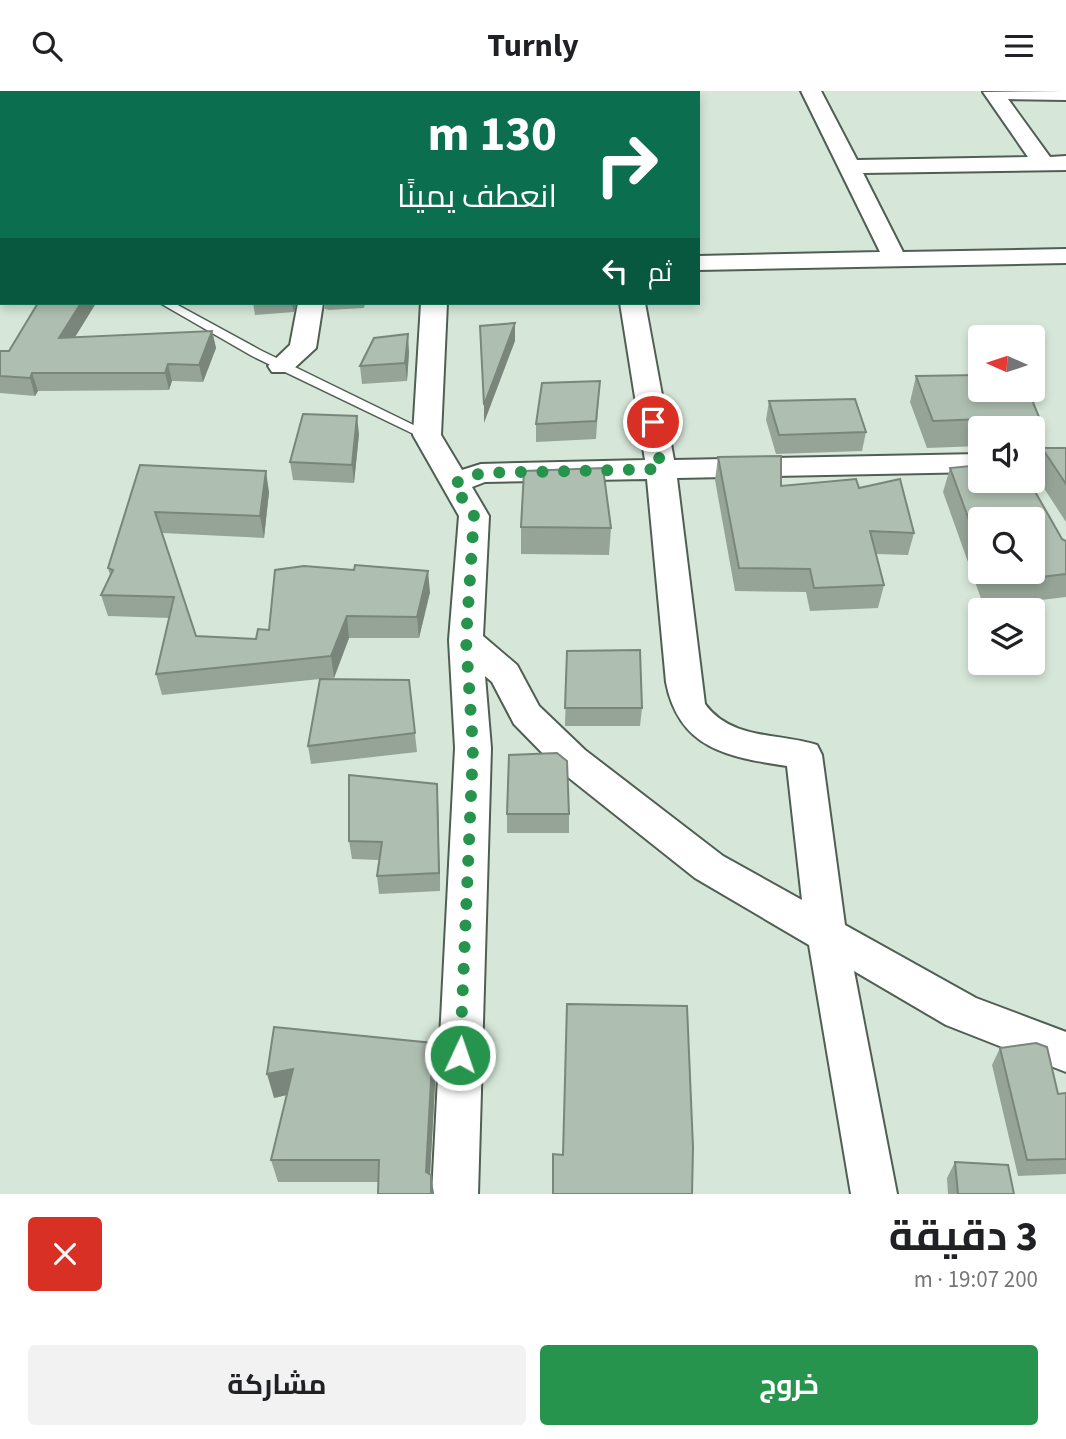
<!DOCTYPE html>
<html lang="ar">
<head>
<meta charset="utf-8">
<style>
	:root { --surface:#fff; --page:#f2f2f2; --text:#202124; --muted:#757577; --accent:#27944d }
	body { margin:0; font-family:"Source Sans 3",Cairo,sans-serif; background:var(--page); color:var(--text); direction:rtl; height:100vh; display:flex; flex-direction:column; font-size:26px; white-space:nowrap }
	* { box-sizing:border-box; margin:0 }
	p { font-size:23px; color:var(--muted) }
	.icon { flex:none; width:38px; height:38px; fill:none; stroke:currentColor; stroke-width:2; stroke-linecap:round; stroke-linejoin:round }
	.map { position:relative; height:1103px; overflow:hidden; direction:ltr }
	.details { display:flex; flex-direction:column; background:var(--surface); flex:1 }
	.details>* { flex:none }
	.top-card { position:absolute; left:0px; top:0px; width:700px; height:214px; box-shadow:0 4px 10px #0003; direction:rtl; background:#0b6e4f; color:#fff; overflow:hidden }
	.needle { width:46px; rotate:273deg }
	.tools { position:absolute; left:968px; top:234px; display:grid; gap:14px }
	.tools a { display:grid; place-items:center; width:77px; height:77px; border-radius:7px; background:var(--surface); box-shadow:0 4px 10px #0003; font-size:35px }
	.pin { position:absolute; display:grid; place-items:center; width:60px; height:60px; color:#fff; margin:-30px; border:4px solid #fff; border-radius:50%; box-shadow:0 2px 7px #0007 }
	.me { position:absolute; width:77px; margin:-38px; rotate:3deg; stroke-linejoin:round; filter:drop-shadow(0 0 5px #0008) }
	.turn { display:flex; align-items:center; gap:24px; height:147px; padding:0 28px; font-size:32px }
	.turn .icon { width:91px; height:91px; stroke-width:2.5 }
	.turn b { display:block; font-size:49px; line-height:60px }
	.then { display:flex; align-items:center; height:66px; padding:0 28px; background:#0003; gap:14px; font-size:26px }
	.round { display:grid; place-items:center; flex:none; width:74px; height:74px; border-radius:7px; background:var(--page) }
	.summary { display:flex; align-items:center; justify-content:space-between; height:119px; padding:0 28px }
	h1 { font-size:42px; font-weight:700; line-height:52px }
	.action { display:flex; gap:14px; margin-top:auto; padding:14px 28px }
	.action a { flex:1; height:80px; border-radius:7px; background:var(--accent); color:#fff; font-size:28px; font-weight:700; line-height:80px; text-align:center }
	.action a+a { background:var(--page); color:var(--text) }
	header { display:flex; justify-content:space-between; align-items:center; height:91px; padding:0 28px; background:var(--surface); font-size:32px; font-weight:700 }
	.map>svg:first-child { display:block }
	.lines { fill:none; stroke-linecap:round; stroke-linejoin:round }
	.service-casing { stroke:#505f53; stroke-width:3 }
	.minor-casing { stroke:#505f53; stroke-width:4 }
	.service { fill:#fff; fill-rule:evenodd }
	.minor { fill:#fff; fill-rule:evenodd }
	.wall { fill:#96a498; fill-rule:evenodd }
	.shaded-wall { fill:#7a867c }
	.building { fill:#aebfb1; stroke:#7a867c; stroke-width:2 }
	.route { stroke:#27944d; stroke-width:12; stroke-dasharray:0 21.6 }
</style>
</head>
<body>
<header><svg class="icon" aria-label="menu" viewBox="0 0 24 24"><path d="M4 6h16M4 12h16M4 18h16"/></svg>Turnly<svg class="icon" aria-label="search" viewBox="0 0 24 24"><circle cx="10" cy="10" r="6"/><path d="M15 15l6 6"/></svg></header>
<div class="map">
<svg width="1066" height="1103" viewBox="0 0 1066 1103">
	<rect width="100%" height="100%" fill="#d6e7d9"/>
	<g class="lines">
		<defs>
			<g id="service">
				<rect x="0" y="107" width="2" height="7"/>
				<path d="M160,212H174L260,259L434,344L432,347H422L252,265Z"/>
			</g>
			<g id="minor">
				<rect x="430" y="0" width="20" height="2"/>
				<rect x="584" y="0" width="20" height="2"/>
				<path d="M801,0H821L857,69L1028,66L983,1L1066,0V9L1008,8L1050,66L1066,65V79L863,82L903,161L1066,158V172L698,179V165L880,161Z"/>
				<path d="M298,212H323L316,257L290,281H272L268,275L290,254Z"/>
				<path d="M421,212H447L441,344L462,379L481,373L645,369L620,212H645L674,369L980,363V381L677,387L705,613C731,649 779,642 817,654L822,664L845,834L976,907L1066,941V981L946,934L854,880L897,1103H851L809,854L695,787L559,679L514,633L492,591L485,585L491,657L478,1103H432L455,657L449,549L459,425L413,344ZM647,388L666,591C679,658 728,666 787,675L802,809L723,765L585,659L539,615L517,574L483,545L489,425L472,396L485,391Z"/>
			</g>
		</defs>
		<use href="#service" class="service-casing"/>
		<use href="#minor" class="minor-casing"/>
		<use href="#service" class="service"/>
		<use href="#minor" class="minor"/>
	</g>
	<g class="wall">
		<path d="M38,212H96L75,246L212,240L216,257L203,291L172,290L169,299L38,300L35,305L0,302V260H9Z"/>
		<path d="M253,212H297L294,221L255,224Z"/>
		<path d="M323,212H365L364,217L329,219L325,218Z"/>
		<path d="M409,261L407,290L362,293L360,275Z"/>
		<path d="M916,285L1039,326L1032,346V338H980V355L927,357L910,311Z"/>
		<path d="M600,290L596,348L536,351V333Z"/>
		<path d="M769,310L866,341L862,360L776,363L766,329Z"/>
		<path d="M359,343L354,392L293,389L290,371Z"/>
		<path d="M1032,357L1037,363L1032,378Z"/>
		<path d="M1042,357H1066V431L1034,382Z"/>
		<path d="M718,366L781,395L859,397L914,442L908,464L876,463L884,494L878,517L810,520L806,501L735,500L715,389Z"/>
		<path d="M140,374L269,401L264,447L162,442L196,545L256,548L269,539L430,501L419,547H349L334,587L322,588L409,589L417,661L311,673L308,655L320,588L162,604L156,583L169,527L108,525L101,504L110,484L108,477Z"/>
		<path d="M950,377L1066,450V506L984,516L943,401ZM980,429L1032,481H980Z"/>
		<path d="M521,436L611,437L609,464L521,463Z"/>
		<path d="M567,560L642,617L640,635H565Z"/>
		<path d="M437,693L438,711L440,800L379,803L377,785L379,769L352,768L349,750Z"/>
		<rect x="507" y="723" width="62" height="19"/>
		<path d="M433,952L436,976L430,1083L431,1084L434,1103H378V1091H278L271,1069L287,1004L274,1007Z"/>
		<path d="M1000,957L1058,1003L1066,1002V1083L1018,1085L992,974Z"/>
		<path d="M955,1071L1014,1103H948L947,1087Z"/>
	</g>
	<g class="shaded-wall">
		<path d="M81,212H96L64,264L59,247Z"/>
		<path d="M292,212H297L294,221Z"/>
		<path d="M515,232V250L484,332V314Z"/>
		<path d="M212,240L216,257L203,291L199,274Z"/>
		<path d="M408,243L409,261L407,290L405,272Z"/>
		<path d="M168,273L172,290L169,299L165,282Z"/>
		<path d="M32,282L38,300L35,305L30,287Z"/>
		<path d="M357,325L359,343L354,392L352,374Z"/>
		<path d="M266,380L269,401L264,447L260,425Z"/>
		<path d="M428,480L430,501L419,547L417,526Z"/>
		<path d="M347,525L349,547L334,587L331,565Z"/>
		<path d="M437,693L438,711L440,800L439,782Z"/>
		<path d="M433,952L436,976L429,1103L426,1081Z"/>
		<path d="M293,978L299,1001L274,1007L267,983Z"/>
		<path d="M431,1084L434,1103H431Z"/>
	</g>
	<g class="building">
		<path d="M289,0H394L393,2H288Z"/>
		<path d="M458,0H512V2H457Z"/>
		<path d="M38,212H81L59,247L212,240L199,274L168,273L165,282H32L30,287L0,285V260H9Z"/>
		<path d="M515,232L484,314L480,235Z"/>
		<path d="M408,243L405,272L360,275L374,247Z"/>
		<path d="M980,284V299H1028L1039,326L933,330L916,285Z"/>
		<path d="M600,290L596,330L536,333L542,292Z"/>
		<path d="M855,308L866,341L779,344L769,310Z"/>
		<path d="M303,323L357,325L352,374L290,371Z"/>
		<path d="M1038,355L1037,363H1032V357Z"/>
		<path d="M1042,357H1066V393Z"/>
		<path d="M781,365V395L856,388L859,397L900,388L914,442L870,440L884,494L814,497L810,478L739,477L718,366Z"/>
		<path d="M140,374L266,380L260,425L155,421L196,545L256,548L258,538L269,539L275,479L304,475L354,479L355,474L428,480L417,526L347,525L331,565L156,583L174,506L101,504L113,479L108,477Z"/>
		<path d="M980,374V390H1029L1062,448L1066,450V483L992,492L989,481H1032V429H980V459L950,377Z"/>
		<path d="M603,377L611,437L521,436L524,380Z"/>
		<path d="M640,559L642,617H565L567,560Z"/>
		<path d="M320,588L409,589L415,642L308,655Z"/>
		<path d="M557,662L567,670L569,723H507L509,664Z"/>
		<path d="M349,684L437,693L439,782L377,785L382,751L349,750Z"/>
		<path d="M567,913L687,915L693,1056L692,1103H553V1063L563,1064Z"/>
		<path d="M274,936L433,952L426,1081L431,1084V1103H378L379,1069H271L293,978L267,983Z"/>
		<path d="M1036,952L1047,956L1058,1003L1066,1002V1068L1027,1069L1000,957Z"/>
		<path d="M955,1071L1008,1074L1014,1103H958Z"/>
	</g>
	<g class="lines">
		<path class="route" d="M460,964L473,657L466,549L474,425L453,393L481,382L661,378L653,331"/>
	</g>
</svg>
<div class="tools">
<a><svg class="needle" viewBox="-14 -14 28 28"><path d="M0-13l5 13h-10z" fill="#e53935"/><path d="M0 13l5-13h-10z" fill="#757577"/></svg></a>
<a><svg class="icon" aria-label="sound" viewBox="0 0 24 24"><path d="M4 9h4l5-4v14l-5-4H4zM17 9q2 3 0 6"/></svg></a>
<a><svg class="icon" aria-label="search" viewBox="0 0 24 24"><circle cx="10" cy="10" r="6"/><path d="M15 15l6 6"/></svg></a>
<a><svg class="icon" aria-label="layers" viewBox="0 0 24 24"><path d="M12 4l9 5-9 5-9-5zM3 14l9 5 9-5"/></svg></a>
</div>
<div class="pin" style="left:653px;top:331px;background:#d93025"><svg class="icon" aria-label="arrive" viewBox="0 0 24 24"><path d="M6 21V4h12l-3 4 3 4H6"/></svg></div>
<svg class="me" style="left:460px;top:964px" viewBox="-20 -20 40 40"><circle r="17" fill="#27944d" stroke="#fff" stroke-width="3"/><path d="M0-11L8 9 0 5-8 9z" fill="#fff"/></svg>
<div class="top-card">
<div class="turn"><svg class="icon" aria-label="right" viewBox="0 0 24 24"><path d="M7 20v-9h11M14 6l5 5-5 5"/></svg><div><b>130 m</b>انعطف يمينًا</div></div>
<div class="then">ثم<svg class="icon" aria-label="left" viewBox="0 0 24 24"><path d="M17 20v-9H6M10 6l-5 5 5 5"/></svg></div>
</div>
</div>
<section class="details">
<div class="summary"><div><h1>3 دقيقة</h1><p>200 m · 19:07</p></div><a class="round" style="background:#d93025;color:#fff"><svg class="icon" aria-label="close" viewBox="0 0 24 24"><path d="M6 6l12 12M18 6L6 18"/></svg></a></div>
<div class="action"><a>خروج</a><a>مشاركة</a></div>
</section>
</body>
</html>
